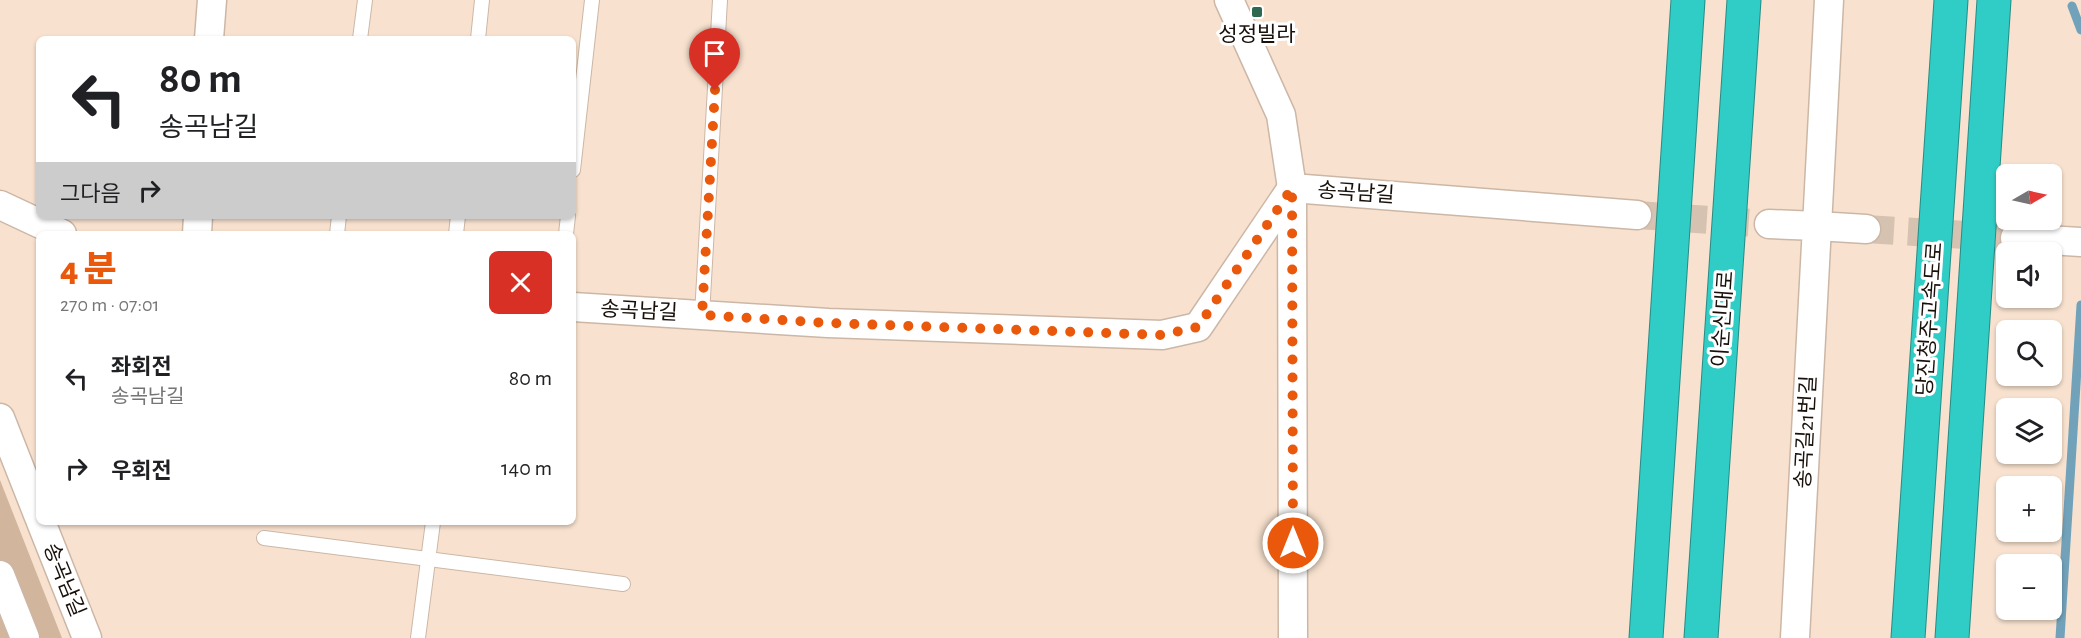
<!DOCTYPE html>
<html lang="ko">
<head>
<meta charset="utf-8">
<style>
	:root { --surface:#fff; --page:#f2f2f2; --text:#202124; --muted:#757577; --accent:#ea580c }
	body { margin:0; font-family:"Alegreya Sans","Noto Sans KR",sans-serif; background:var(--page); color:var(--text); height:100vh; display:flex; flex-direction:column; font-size:22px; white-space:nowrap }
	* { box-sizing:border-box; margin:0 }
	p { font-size:20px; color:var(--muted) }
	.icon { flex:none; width:33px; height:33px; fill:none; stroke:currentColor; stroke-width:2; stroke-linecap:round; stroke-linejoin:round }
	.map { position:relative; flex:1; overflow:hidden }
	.drawer { position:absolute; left:36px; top:231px; width:540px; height:294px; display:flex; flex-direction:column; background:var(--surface); border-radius:9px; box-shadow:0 2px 4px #0004 }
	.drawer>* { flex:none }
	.hud { position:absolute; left:36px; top:36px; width:540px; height:183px; border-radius:9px; box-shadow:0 2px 4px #0004; background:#fff; color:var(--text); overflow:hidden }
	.needle { width:39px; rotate:81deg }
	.buttons { position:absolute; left:1996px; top:164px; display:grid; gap:12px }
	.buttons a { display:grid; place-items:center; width:66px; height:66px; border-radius:9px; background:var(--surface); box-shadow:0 2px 4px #0004; font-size:30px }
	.pin { position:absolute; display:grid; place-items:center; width:51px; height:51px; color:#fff; margin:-62px -26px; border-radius:50% 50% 50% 0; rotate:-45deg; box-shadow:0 0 6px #0007 }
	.pin .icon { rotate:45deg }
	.me { position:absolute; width:66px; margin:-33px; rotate:0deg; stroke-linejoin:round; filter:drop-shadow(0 0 4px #0008) }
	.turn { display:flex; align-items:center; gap:21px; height:126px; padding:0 24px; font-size:27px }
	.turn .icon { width:78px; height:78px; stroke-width:2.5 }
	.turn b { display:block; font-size:42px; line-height:51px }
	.then { display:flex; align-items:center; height:57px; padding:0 24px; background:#0003; gap:12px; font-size:22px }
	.round { display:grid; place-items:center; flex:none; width:63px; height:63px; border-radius:9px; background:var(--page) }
	.summary { display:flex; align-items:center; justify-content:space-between; height:102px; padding:0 24px }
	h1 { font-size:36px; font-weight:800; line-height:45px; color:var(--accent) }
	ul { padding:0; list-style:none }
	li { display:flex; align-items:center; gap:18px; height:90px; padding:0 24px }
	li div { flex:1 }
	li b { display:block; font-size:22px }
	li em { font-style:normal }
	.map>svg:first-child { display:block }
	.green { fill:#d1b59d }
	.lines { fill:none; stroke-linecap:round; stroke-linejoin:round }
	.stream { stroke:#72a2ba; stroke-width:9 }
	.street-tunnel { stroke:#d6c2b1; stroke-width:28; stroke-dasharray:28 14; stroke-linecap:butt }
	.lane-casing { stroke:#ccb7a6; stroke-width:16 }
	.street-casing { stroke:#ccb7a6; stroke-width:31 }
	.highway-casing { stroke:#288b84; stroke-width:35 }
	.lane { stroke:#fff; stroke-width:14 }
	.street { stroke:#fff; stroke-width:28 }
	.highway { stroke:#30cdc6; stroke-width:33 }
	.route { stroke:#ea580c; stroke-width:10; stroke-dasharray:0 18 }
	.poi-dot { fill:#2e6851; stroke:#fff; stroke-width:2 }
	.labels { text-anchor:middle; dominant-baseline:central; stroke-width:6; stroke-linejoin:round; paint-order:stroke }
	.poi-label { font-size:21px; fill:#18100a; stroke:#fff }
	.street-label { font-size:21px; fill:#18100a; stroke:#fff }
</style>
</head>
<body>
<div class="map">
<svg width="2081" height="638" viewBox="0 0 2081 638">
	<rect width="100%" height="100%" fill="#f8e2cf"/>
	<path class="green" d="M0,480L62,638H0Z"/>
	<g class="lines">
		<g class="stream">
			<path d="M2072,6L2081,30"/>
			<path d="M2060,638L2081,305"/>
		</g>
		<g class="street-tunnel">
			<path d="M1637,215L1769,224"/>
			<path d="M1866,229L2015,238"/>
		</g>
		<defs>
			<g id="lane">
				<path d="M360,39L365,0"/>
				<path d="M478,39L482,0"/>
				<path d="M573,170L592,0"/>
				<path d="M337,234L339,216"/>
				<path d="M456,234L458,216"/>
				<path d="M566,234L568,216"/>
				<path d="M702,315L720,0"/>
				<path d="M264,538L623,584"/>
				<path d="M418,638L433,522"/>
			</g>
			<g id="street">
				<path d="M1229,0L1281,115L1292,188L1293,638"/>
				<path d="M1829,0L1817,226L1866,229"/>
				<path d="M209,39L212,0"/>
				<path d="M0,205L62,234"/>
				<path d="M1769,224L1817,226L1795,638"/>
				<path d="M197,234L198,216"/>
				<path d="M2015,238L2081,242"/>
				<path d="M573,307L828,323L1162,335L1198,327L1292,188L1637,215"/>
				<path d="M0,418L39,517"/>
				<path d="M41,522L87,638"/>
				<path d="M0,575L25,638"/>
			</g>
			<g id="highway">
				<path d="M1646,638L1688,0"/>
				<path d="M1701,638L1744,0"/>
				<path d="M1908,638L1951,0"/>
				<path d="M1952,638L1994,0"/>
			</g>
		</defs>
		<use href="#lane" class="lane-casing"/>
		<use href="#street" class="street-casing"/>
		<use href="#highway" class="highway-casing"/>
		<use href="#lane" class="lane"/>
		<use href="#street" class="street"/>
		<use href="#highway" class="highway"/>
	</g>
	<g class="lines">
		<path class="route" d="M715,90L702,315L828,323L1162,335L1198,327L1292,188L1293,543"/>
	</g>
	<rect class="poi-dot" x="1251" y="6" width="12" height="12" rx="3"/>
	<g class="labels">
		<g class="poi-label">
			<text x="1257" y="34">성정빌라</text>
		</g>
		<g class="street-label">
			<text transform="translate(1356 193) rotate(4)">송곡남길</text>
			<text transform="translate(639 311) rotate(3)">송곡남길</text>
			<text transform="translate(1723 319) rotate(-86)">이순신대로</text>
			<text transform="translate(1930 319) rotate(-86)">당진청주고속도로</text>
			<text transform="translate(1806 432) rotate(-87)">송곡길21번길</text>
			<text transform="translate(64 580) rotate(68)">송곡남길</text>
		</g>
	</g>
</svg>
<div class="buttons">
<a><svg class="needle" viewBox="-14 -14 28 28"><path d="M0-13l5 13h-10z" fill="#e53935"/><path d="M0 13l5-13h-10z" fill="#757577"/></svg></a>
<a><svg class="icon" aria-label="sound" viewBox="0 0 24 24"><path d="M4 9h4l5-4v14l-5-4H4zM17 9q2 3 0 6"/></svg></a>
<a><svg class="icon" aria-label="search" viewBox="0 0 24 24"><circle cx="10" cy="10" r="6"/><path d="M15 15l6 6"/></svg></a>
<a><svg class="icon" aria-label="layers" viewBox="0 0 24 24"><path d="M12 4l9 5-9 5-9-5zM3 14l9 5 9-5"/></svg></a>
<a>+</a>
<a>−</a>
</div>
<div class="pin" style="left:715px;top:90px;background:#d93025"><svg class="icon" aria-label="arrive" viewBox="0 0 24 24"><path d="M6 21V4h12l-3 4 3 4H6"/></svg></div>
<svg class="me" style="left:1293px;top:543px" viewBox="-20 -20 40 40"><circle r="17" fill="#ea580c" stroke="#fff" stroke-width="3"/><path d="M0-11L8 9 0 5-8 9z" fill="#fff"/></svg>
<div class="hud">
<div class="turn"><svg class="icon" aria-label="left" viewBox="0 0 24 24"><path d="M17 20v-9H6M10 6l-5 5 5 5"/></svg><div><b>80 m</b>송곡남길</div></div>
<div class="then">그다음<svg class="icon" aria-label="right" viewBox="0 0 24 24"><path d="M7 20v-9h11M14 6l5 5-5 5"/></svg></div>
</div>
<section class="drawer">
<div class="summary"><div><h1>4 분</h1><p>270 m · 07:01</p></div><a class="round" style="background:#d93025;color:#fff"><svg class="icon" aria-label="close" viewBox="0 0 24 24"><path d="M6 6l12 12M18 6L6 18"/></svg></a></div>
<ul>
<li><svg class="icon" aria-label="left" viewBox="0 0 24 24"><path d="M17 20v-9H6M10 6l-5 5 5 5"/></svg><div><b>좌회전</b><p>송곡남길</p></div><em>80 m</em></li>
<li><svg class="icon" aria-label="right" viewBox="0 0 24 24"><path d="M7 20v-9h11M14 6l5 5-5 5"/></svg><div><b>우회전</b></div><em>140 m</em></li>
</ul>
</section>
</div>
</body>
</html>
